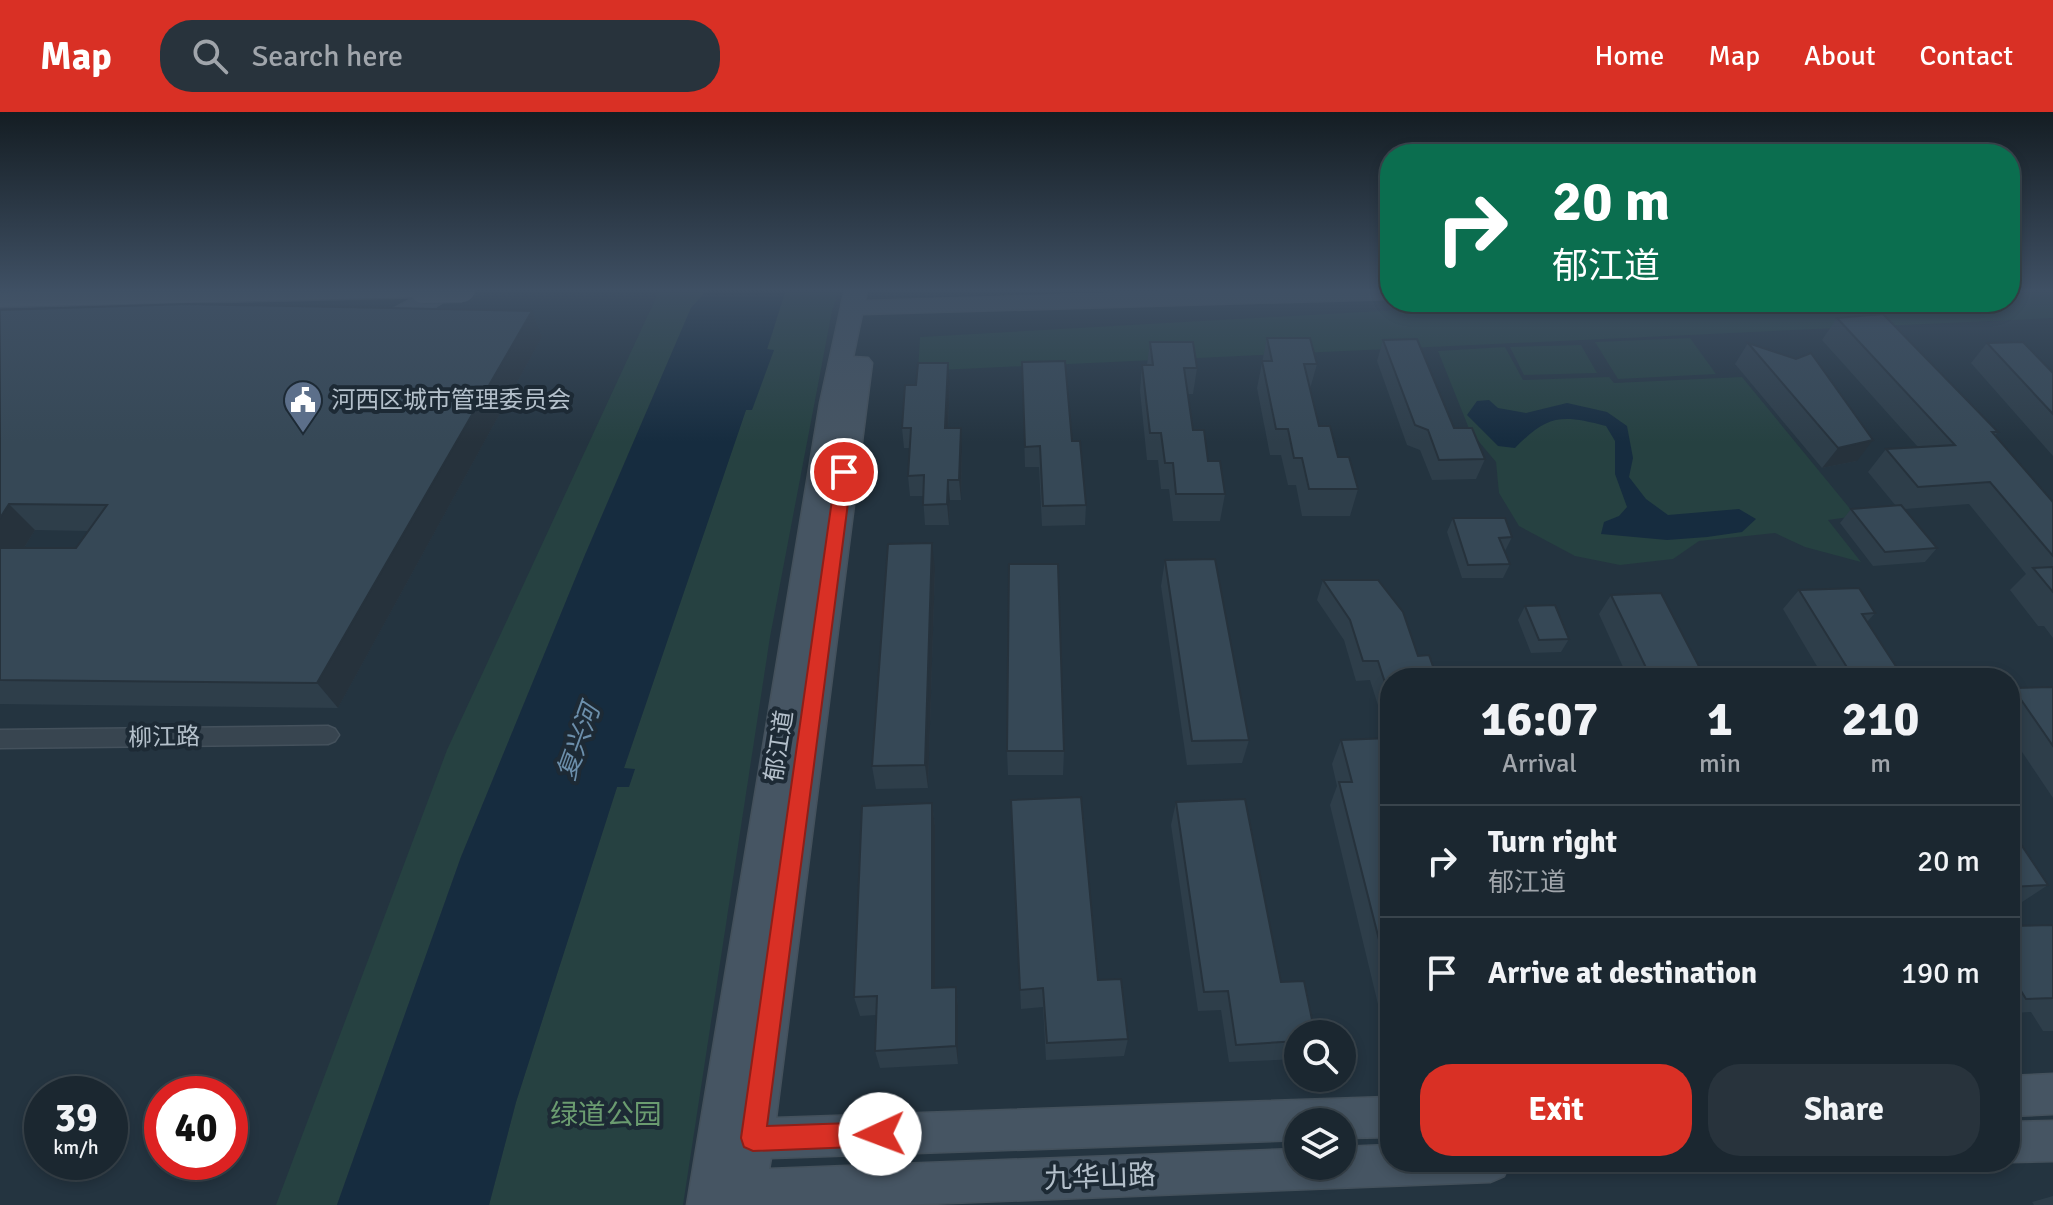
<!DOCTYPE html>
<html lang="en">
<head>
<meta charset="utf-8">
<style>
	:root { --surface:#1b2730; --page:#28333c; --text:#f1f3f6; --muted:#a0a5ab; --line:#39444c; --accent:#d93025 }
	body { margin:0; font-family:Signika,"Noto Sans SC",sans-serif; background:var(--page); color:var(--text); height:100vh; display:flex; flex-direction:column; font-size:30px; white-space:nowrap }
	* { box-sizing:border-box; margin:0 }
	p { font-size:26px; color:var(--muted) }
	.icon { flex:none; width:44px; height:44px; fill:none; stroke:currentColor; stroke-width:2; stroke-linecap:round; stroke-linejoin:round }
	.map { position:relative; flex:1; overflow:hidden }
	.drawer { position:absolute; left:1380px; top:556px; width:640px; height:504px; display:flex; flex-direction:column; background:var(--surface); border-radius:32px; box-shadow:0 4px 12px #0003,0 0 0 2px var(--line) }
	.drawer>* { flex:none }
	.hud { position:absolute; left:1380px; top:32px; width:640px; height:168px; border-radius:32px; box-shadow:0 4px 12px #0003,0 0 0 2px var(--line); background:#0b6e4f; color:#fff; overflow:hidden }
	.controls { position:absolute; left:1284px; top:908px; display:grid; gap:16px }
	.controls a { display:grid; place-items:center; width:72px; height:72px; border-radius:50%; background:var(--surface); box-shadow:0 4px 12px #0003,0 0 0 2px var(--line); font-size:40px }
	.speed { position:absolute; left:24px; top:964px; display:flex; gap:16px; font-size:40px; font-weight:700; text-align:center }
	.speed>* { display:grid; place-content:center; width:104px; height:104px; border-radius:50%; background:var(--surface); box-shadow:0 4px 12px #0003,0 0 0 2px var(--line); line-height:1 }
	.speed small { font-size:20px; font-weight:400 }
	.speed .limit { border:12px solid #d22; background:#fff; color:#111 }
	.pin { position:absolute; display:grid; place-items:center; width:68px; height:68px; color:#fff; margin:-34px; border:4px solid #fff; border-radius:50%; box-shadow:0 2px 8px #0007 }
	.me { position:absolute; width:88px; margin:-44px; rotate:268deg; stroke-linejoin:round; filter:drop-shadow(0 0 6px #0008) }
	.turn { display:flex; align-items:center; gap:28px; height:168px; padding:0 40px; font-size:36px }
	.turn .icon { width:104px; height:104px; stroke-width:2.5 }
	.turn b { display:block; font-size:56px; line-height:68px }
	.eta { display:flex; justify-content:space-evenly; align-items:center; height:136px; text-align:center }
	.eta b { font-size:48px; font-weight:800; line-height:56px }
	.button { display:flex; gap:16px; margin-top:auto; padding:16px 40px }
	.button a { flex:1; height:92px; border-radius:32px; background:var(--accent); color:#fff; font-size:32px; font-weight:800; line-height:92px; text-align:center }
	.button a+a { background:var(--page); color:var(--text) }
	ul { padding:0; list-style:none }
	li { display:flex; align-items:center; gap:24px; height:112px; padding:0 40px; border-top:2px solid var(--line) }
	li div { flex:1 }
	li b { display:block; font-size:30px }
	li em { font-style:normal }
	header { display:flex; align-items:center; gap:48px; box-sizing:border-box; height:112px; padding:0 40px; background:var(--accent); color:#fff }
	header strong { font-size:38px }
	nav { display:flex; gap:44px; margin-inline-start:auto; font-size:28px }
	.search { width:560px; height:72px; background:var(--page); display:flex; align-items:center; gap:20px; box-sizing:border-box; padding:0 28px; border-radius:32px; color:var(--muted); font-size:30px }
	.map>svg:first-child { display:block }
	.green { fill:#264141 }
	.water { fill:#162c3f }
	.lines { fill:none; stroke-linecap:round; stroke-linejoin:round }
	.street-casing { stroke:#44515c; stroke-width:3 }
	.secondary-casing { stroke:#44515c; stroke-width:3 }
	.primary-casing { stroke:#44515c; stroke-width:3 }
	.street { fill:#384550; fill-rule:evenodd }
	.secondary { fill:#465563; fill-rule:evenodd }
	.primary { fill:#566470; fill-rule:evenodd }
	.primary-bridge-casing { stroke:#44515c; stroke-width:28; stroke-linecap:butt }
	.primary-bridge { stroke:#566470; stroke-width:26 }
	.wall { fill:#2e3e4a; fill-rule:evenodd }
	.shaded-wall { fill:#26323c }
	.building { fill:#364856; stroke:#26323c; stroke-width:2 }
	.route { fill:#d93025; stroke:#8d1f18; stroke-width:2 }
	.labels { text-anchor:middle; dominant-baseline:central; stroke-width:8; stroke-linejoin:round; paint-order:stroke }
	.poi-label { font-size:24px; fill:#b4c0cb; stroke:#1d2a35; text-anchor:start }
	.street-label { font-size:24px; fill:#b4c0cb; stroke:#1d2a35 }
	.water-label { font-size:26px; font-style:italic; fill:#6c8fab; stroke:#1d2a35 }
	.near-park-label { font-size:28px; fill:#6b9c70; stroke:#1d2a35 }
	.near-street-label { font-size:28px; fill:#b4c0cb; stroke:#1d2a35 }
</style>
</head>
<body>
<header>
<strong>Map</strong>
<div class="search"><svg class="icon" aria-label="search" viewBox="0 0 24 24"><circle cx="10" cy="10" r="6"/><path d="M15 15l6 6"/></svg>Search here</div>
<nav><a>Home</a><a>Map</a><a>About</a><a>Contact</a></nav>
</header>
<div class="map">
<svg width="2053" height="1093" viewBox="0 0 2053 1093">
	<rect width="100%" height="100%" fill="#243440"/>
	<g class="green">
		<path d="M660,177H708L691,196L585,443L461,745L337,1093H276L447,638Z"/>
		<path d="M786,177H839L832,199L770,525L683,1093H489L516,990L617,675H629L624,656L746,297L773,238H767Z"/>
		<path d="M2010,177H2053V206L918,259L920,225L1539,190H2010Z"/>
		<path d="M1690,226L1716,262L1618,267L1595,230Z"/>
		<path d="M1581,233L1597,261L1524,263L1510,235Z"/>
		<path d="M1505,235L1523,268L1609,265L1614,271L1742,265L1856,404L1828,408L1861,450L1805,435L1775,421L1699,429L1673,447L1620,453L1575,444L1519,414L1499,381L1496,350L1470,319L1438,239Z"/>
	</g>
	<g class="water">
		<path d="M708,177H786L767,237L774,238L752,298H746L624,656L635,657L629,675H617L516,990L489,1093H337L461,745L585,443L691,196Z"/>
		<path d="M1489,288L1498,296L1526,301L1567,291L1607,300L1627,314L1633,346L1629,365L1646,387L1668,403L1739,397L1756,407L1742,420L1707,425L1667,428L1601,422L1604,410L1619,404L1627,395L1615,362V329L1606,314C1561,302 1547,303 1515,336L1498,334L1467,303L1477,289Z"/>
	</g>
	<g class="lines">
		<defs>
			<path id="street" d="M328,614L335,617L339,623L335,629L328,632L0,636V618Z"/>
			<g id="secondary">
				<path d="M430,177H457C440,198 393,217 366,211L363,206L366,201L391,198Z"/>
				<path d="M845,177H867L865,189L1263,177H1390V187L862,202L853,245L868,246L872,251L776,1006L1390,985V1025L1342,1026V1010H1298V1028L771,1046L769,1057L1298,1037V1054H1342V1035L1390,1033V1050H1510L1504,1064L1490,1070L899,1093H687L820,291Z"/>
				<path d="M2053,962V1002L2010,1004V964Z"/>
				<path d="M2053,1009V1049L2010,1050V1010Z"/>
			</g>
			<path id="primary" d="M159,177H434L435,178L431,183L423,185L0,195V181Z"/>
		</defs>
		<use href="#street" class="street-casing"/>
		<use href="#secondary" class="secondary-casing"/>
		<use href="#primary" class="primary-casing"/>
		<use href="#street" class="street"/>
		<use href="#secondary" class="secondary"/>
		<use href="#primary" class="primary"/>
		<defs>
			<path id="primary-bridge" d="M423,178L462,177"/>
		</defs>
		<use href="#primary-bridge" class="primary-bridge-casing"/>
		<use href="#primary-bridge" class="primary-bridge"/>
	</g>
	<g class="wall">
		<path d="M0,198L532,199L542,225L338,596L0,592ZM35,418L89,419L76,436H24Z"/>
		<path d="M1837,206L1998,320L1995,323L2053,390V526L2044,514H2038L2010,478L2026,462L1969,392L1905,397L1937,436L1925,450L1873,454L1840,411L1851,397L1896,394L1868,360L1886,337L1918,335L1822,228Z"/>
		<path d="M1267,226L1317,252L1310,277L1319,314L1358,377L1350,404H1302L1296,373H1288L1281,343H1270L1257,276Z"/>
		<path d="M1383,228L1454,316L1485,347L1476,367L1432,368L1420,338L1407,333L1377,249Z"/>
		<path d="M1150,230L1197,256L1193,282H1188L1193,318L1225,382L1220,409H1173L1169,377H1161L1158,348H1147L1140,279L1142,253H1147Z"/>
		<path d="M1748,231L1857,349L1822,356L1735,252Z"/>
		<path d="M1987,231L2053,261V344L1971,251Z"/>
		<path d="M1022,250L1086,393L1085,413L1042,414L1039,355H1025Z"/>
		<path d="M950,271L948,316H961L962,336L961,388H950L949,413H925L923,384H910L908,364L910,336H904L902,316Z"/>
		<path d="M1453,406L1512,425L1505,439L1510,452L1503,466H1462L1447,420Z"/>
		<path d="M1165,448L1249,628L1242,651L1187,653L1161,474Z"/>
		<path d="M935,457L928,676L876,677L872,654Z"/>
		<path d="M1323,468L1390,566V609H1383L1370,568L1356,569L1344,528L1317,488Z"/>
		<path d="M1799,478L1875,501L1867,510L1897,556L1887,566H1824L1783,497Z"/>
		<path d="M1611,483L1705,566H1628L1599,502Z"/>
		<path d="M1525,494L1569,527L1561,540L1531,541L1518,508Z"/>
		<path d="M2053,575V686L2010,622V578L2013,576Z"/>
		<path d="M1390,626V942L1330,693L1337,674L1332,652L1341,628Z"/>
		<path d="M1007,639H1064L1063,663H1008Z"/>
		<path d="M1011,688L1128,927L1124,944L1046,948L1043,895L1021,897Z"/>
		<path d="M1176,690L1281,870L1298,922V947L1229,950L1221,898L1198,899L1171,713Z"/>
		<path d="M932,691L935,714V876L956,875L958,894V952L880,956L875,939L876,903L860,904L854,885Z"/>
		<path d="M2010,716L2048,773L2022,790H2010Z"/>
		<path d="M2053,813V919H2043L2031,900L2010,901V814Z"/>
		<path d="M2053,1084V1093H2034L2032,1090Z"/>
	</g>
	<g class="shaded-wall">
		<path d="M532,199L542,225L338,596L317,571Z"/>
		<path d="M948,251L950,271L947,336L945,316Z"/>
		<path d="M961,316L962,336L961,388L959,368Z"/>
		<path d="M1873,328L1857,349L1822,356L1838,336Z"/>
		<path d="M948,368L950,388L949,413L947,392Z"/>
		<path d="M9,392L35,418L8,462L0,454V406Z"/>
		<path d="M932,431L935,457L928,676L925,653Z"/>
		<path d="M932,691L935,714V895L932,876Z"/>
		<path d="M956,875L958,894V952L956,934Z"/>
	</g>
	<g class="building">
		<path d="M188,192L532,199L317,571L0,568V436H76L107,393L9,392L0,406V198Z"/>
		<path d="M1883,202L1998,320H1992L2053,390V444L1990,370L1918,375L1886,337L1955,333L1837,206Z"/>
		<path d="M1267,226H1310L1317,252H1304L1319,314H1330L1338,345H1349L1358,377H1309L1302,346H1294L1288,317H1276L1262,249H1272Z"/>
		<path d="M1417,227L1454,316H1472L1485,347L1439,348L1428,318L1415,313L1383,228Z"/>
		<path d="M1150,230H1193L1197,256H1184L1193,318H1204L1208,349H1220L1225,382H1176L1173,351H1165L1161,321H1150L1142,253H1153Z"/>
		<path d="M2023,230L2053,261V302L1987,231Z"/>
		<path d="M1748,231L1796,247L1811,241L1873,328L1838,336Z"/>
		<path d="M1065,249L1072,329H1080L1086,393L1043,394L1040,334L1025,335L1022,250Z"/>
		<path d="M918,251H948L945,316H961L959,368H948L947,392L923,393L924,363L908,364L911,316H902L905,273H916Z"/>
		<path d="M1901,393L1937,436L1885,440L1851,397Z"/>
		<path d="M1453,406H1505L1512,425L1499,426L1510,452L1468,453Z"/>
		<path d="M932,431L925,653L872,654L888,432Z"/>
		<path d="M1215,447L1249,628L1192,629L1165,448Z"/>
		<path d="M1009,452H1058L1064,639H1007Z"/>
		<path d="M2053,455V480L2033,456Z"/>
		<path d="M1323,468H1378L1403,500L1418,544L1429,543L1437,566H1390V586L1378,549H1363L1350,508Z"/>
		<path d="M1859,476L1875,501L1862,502L1897,556L1848,557L1799,478Z"/>
		<path d="M1661,481L1705,566H1651L1611,483Z"/>
		<path d="M1555,493L1569,527L1539,528L1525,494Z"/>
		<path d="M2053,575V634L2013,576Z"/>
		<path d="M1390,626V871L1339,670H1352L1341,628Z"/>
		<path d="M1081,685L1098,868L1121,867L1128,927L1047,931L1043,876L1020,878L1011,688Z"/>
		<path d="M1245,687L1281,870L1304,869L1315,922H1298V929L1236,933L1228,879L1204,880L1176,690Z"/>
		<path d="M932,691V876L956,875V934L875,939L877,884L854,885L862,694Z"/>
		<path d="M2010,716L2048,773L2010,775Z"/>
		<path d="M2053,813V886L2026,887L2010,861V814Z"/>
	</g>
	<linearGradient id="sky" x2="0" y2="1"><stop stop-color="#141d23"/><stop offset="0.54" stop-color="#3f5064"/><stop offset="1" stop-color="#3f5064" stop-opacity="0"/></linearGradient>
	<rect width="2053" height="330" fill="url(#sky)"/>
	<path class="route" d="M844,355L852,360L767,1014L880,1010L889,1013L892,1022L889,1031L880,1034L753,1039L744,1035L741,1026L836,360Z"/>
	<defs>
		<symbol id="civic-pin" viewBox="-11 -11 22 30"><path d="M0 17L-7.5 6A9.5 9.5 0 1 1 7.5 6Z" fill="#5c6f8a" stroke="#1d2a35"/><path d="M-.6-6.5H3V-4.5H.6V-3L4-1V1h2V6H-6V1h2V-1L-.6-3ZM-1.2 2.5V6h2.4V2.5Z" fill="#fff"/></symbol>
	</defs>
	<g fill-rule="evenodd">
		<use href="#civic-pin" x="281" y="266" width="44" height="60"/>
	</g>
	<g class="labels">
		<g class="poi-label">
			<text x="331" y="288">河西区城市管理委员会</text>
		</g>
		<g class="street-label">
			<text transform="translate(164 625) rotate(-1)">柳江路</text>
			<text transform="translate(779 634) rotate(-81)">郁江道</text>
		</g>
		<g class="water-label">
			<text transform="translate(579 630) rotate(-70)">复兴河</text>
		</g>
		<g class="near-park-label">
			<text x="606" y="1003">绿道公园</text>
		</g>
		<g class="near-street-label">
			<text transform="translate(1100 1065) rotate(-2)">九华山路</text>
		</g>
	</g>
</svg>
<div class="controls">
<a><svg class="icon" aria-label="search" viewBox="0 0 24 24"><circle cx="10" cy="10" r="6"/><path d="M15 15l6 6"/></svg></a>
<a><svg class="icon" aria-label="layers" viewBox="0 0 24 24"><path d="M12 4l9 5-9 5-9-5zM3 14l9 5 9-5"/></svg></a>
</div>
<div class="speed"><div>39<small>km/h</small></div><div class="limit">40</div></div>
<div class="pin" style="left:844px;top:360px;background:#d93025"><svg class="icon" aria-label="arrive" viewBox="0 0 24 24"><path d="M6 21V4h12l-3 4 3 4H6"/></svg></div>
<svg class="me" style="left:880px;top:1022px" viewBox="-20 -20 40 40"><circle r="19" fill="#fff"/><path d="M0-13L10 11 0 6-10 11z" fill="#d93025"/></svg>
<div class="hud">
<div class="turn"><svg class="icon" aria-label="right" viewBox="0 0 24 24"><path d="M7 20v-9h11M14 6l5 5-5 5"/></svg><div><b>20 m</b>郁江道</div></div>
</div>
<section class="drawer">
<div class="eta">
<div><b>16:07</b><p>Arrival</p></div>
<div><b>1</b><p>min</p></div>
<div><b>210</b><p>m</p></div>
</div>
<ul>
<li><svg class="icon" aria-label="right" viewBox="0 0 24 24"><path d="M7 20v-9h11M14 6l5 5-5 5"/></svg><div><b>Turn right</b><p>郁江道</p></div><em>20 m</em></li>
<li><svg class="icon" aria-label="arrive" viewBox="0 0 24 24"><path d="M6 21V4h12l-3 4 3 4H6"/></svg><div><b>Arrive at destination</b></div><em>190 m</em></li>
</ul>
<div class="button"><a>Exit</a><a>Share</a></div>
</section>
</div>
</body>
</html>
